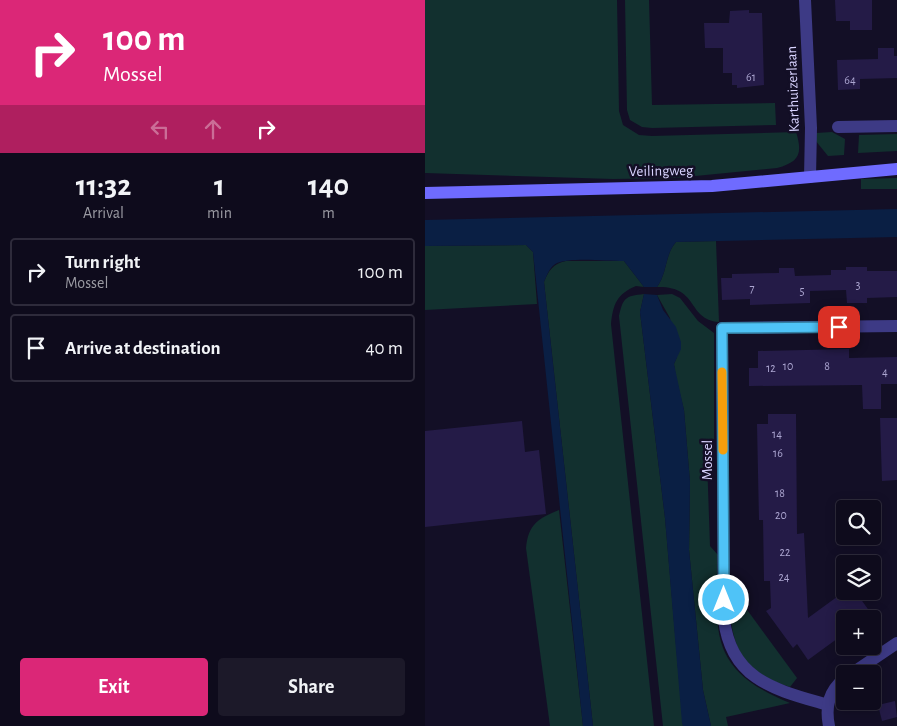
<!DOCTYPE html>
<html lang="en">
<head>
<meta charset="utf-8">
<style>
	:root { --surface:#0e0b1c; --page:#1c1929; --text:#f1f3f6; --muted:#9b9ba3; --line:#2e2b3b; --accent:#db2777 }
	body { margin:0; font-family:"Alegreya Sans",sans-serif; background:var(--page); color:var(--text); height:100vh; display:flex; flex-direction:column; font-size:19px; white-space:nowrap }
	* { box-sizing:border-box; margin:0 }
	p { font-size:16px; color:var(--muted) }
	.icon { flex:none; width:28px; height:28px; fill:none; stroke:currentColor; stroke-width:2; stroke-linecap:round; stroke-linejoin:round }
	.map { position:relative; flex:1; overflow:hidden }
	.sheet { display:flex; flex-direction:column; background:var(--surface); width:425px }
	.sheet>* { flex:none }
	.guide { background:#db2777; color:#fff; overflow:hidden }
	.fabs { position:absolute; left:411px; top:500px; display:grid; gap:10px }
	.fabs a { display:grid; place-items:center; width:45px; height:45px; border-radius:5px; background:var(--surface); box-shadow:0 2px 12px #0003,0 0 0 1px var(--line); font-size:25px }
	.pin { position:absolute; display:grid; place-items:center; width:42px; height:42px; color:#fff; margin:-21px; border-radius:10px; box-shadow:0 2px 8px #0006 }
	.me { position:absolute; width:55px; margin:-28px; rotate:0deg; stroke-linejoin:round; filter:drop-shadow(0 0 4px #0008) }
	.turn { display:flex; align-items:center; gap:18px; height:105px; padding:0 20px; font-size:22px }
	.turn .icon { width:65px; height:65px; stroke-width:2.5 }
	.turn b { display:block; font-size:35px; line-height:42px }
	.lanes { display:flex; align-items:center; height:48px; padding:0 20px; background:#0003; justify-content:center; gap:25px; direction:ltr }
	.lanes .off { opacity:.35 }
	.eta { display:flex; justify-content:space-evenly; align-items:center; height:85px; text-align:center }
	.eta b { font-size:30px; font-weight:700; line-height:35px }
	.cta { display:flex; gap:10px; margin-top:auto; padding:10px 20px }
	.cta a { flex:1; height:58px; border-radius:5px; background:var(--accent); color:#fff; font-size:20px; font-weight:700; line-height:58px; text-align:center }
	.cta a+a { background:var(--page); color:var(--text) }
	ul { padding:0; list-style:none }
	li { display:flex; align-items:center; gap:15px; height:68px; margin:0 10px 8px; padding:0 10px; border:2px solid var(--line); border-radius:5px }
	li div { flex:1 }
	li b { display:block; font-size:19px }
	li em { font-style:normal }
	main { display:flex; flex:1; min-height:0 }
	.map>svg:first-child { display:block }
	.green { fill:#12302f }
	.water { fill:#0a1f44 }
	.building { fill:#241b47 }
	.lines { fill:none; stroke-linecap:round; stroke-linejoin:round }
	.street { stroke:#3d3a85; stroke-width:12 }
	.secondary { stroke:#6f6bff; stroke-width:12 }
	.route-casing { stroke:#337fa1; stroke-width:12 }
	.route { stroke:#4fc3f7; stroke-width:9 }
	.slow { stroke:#f59e0b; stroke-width:9 }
	.labels { text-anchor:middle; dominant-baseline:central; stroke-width:5; stroke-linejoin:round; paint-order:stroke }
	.number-label { font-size:12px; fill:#aca6d1 }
	.street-label { font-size:15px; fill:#d9d4ff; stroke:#130f26 }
</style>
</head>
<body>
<main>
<section class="sheet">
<div class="guide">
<div class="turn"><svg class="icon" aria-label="right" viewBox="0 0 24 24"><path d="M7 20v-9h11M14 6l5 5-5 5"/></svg><div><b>100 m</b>Mossel</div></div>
<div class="lanes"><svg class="icon off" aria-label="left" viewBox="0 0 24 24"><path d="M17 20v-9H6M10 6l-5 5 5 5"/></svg><svg class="icon off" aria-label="ahead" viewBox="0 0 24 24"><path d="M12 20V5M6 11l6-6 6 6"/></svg><svg class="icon" aria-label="right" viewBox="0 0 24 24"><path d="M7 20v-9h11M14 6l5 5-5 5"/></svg></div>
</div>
<div class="eta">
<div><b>11:32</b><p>Arrival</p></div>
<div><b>1</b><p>min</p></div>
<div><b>140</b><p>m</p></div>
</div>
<ul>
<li><svg class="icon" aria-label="right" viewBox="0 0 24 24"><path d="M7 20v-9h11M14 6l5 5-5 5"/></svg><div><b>Turn right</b><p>Mossel</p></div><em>100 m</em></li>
<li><svg class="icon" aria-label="arrive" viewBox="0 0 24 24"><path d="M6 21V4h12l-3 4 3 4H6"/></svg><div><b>Arrive at destination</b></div><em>40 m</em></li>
</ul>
<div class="cta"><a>Exit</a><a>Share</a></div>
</section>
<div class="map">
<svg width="472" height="726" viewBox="0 0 472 726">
	<rect width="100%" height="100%" fill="#130f26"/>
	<g class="green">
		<path d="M0,0H192L194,111L198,125L214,135L227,136L371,132C378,154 374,162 352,168L250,178L188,179L0,173Z"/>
		<path d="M200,0H224L227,105L350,103L351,125L227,128L217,127L205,120L202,110Z"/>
		<path d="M407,132L420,139L419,155L403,156L390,140L391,133Z"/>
		<path d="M472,134V151L433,153L434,135Z"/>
		<path d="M472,178V189H436V179Z"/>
		<path d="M291,241L294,322C261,319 275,286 232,287C242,274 240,254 251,242Z"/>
		<path d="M101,245L108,252L112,304L0,310V246Z"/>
		<path d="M141,261H199L219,287L211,286C192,294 188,304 186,324L229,726H168L119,282C124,270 128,264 141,261Z"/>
		<path d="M219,294L215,312L240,518L258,726H238L194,316C198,298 200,296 219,294Z"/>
		<path d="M247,294L255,298L273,321L289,333V452L282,459L285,546L293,555C291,632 282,669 365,703L301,717L303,726H286L278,690L264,550L265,482L259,410L251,378L249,364L252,357L245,318L232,295Z"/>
		<path d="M134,510L158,726H125L101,548C103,524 114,518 134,510Z"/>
		<path d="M304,595L312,596L372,678L365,687C314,670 306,646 304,595Z"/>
	</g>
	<g class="water">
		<path d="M472,209V237L251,242C240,254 242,274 232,287H219L199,261C182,261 146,257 132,263C125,266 122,275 119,282L168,726H158L108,252L101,245L0,246V220Z"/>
		<path d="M219,294L232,295L238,310L251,327L256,342V349L249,364L259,410L265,482L264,550L278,690L286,726H258L257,723L240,518L215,312Z"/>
	</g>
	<g class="building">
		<path d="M410,0H447V30H425V21H411Z"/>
		<path d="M324,10V13H337L339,85L312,88V85H307V73H298V48H280L279,23H304L305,11Z"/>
		<path d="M453,48H469V56H472V78L435,79V89L413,90L412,60L453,59Z"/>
		<path d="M421,267H442V271H472V297L442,298V303H422L421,290L385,291V303L325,305V299L297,300L296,278H307V274L354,273V268H369L370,276L406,275V270H421Z"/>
		<path d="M424,349V358L472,357V384H456V409H438L437,385L324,386V368H333V351Z"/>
		<path d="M343,414H371L372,534L379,533L383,618L420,591H430L450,619H420V633L383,660L372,644L368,648L341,611L346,608L345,581H339L338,520H334L332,424H343Z"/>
		<path d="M455,418H472V480L457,481Z"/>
		<path d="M97,421L100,452L114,450L121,514L0,527V431Z"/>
		<path d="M470,701L472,717L457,721L453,705Z"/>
	</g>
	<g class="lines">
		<g class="street">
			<path d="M380,0L386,128L385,177"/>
			<path d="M413,127L472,126"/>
			<path d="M426,674L472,643"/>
			<path d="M403,705C352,690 306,681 299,619L297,328L472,326"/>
			<path d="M404,726C400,706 404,691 420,678"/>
		</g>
		<path class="secondary" d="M0,193L287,186L472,169"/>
	</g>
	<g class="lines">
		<defs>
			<path id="route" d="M299,600L297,328L414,327"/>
		</defs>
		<use href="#route" class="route-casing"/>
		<use href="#route" class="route"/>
		<path class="slow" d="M297,372L298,450"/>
	</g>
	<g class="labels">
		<g class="number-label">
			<text x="326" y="77">61</text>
			<text x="425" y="80">64</text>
			<text x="433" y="285">3</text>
			<text x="327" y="288">7</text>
			<text x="377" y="291">5</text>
			<text x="363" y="366">10</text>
			<text x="402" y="366">8</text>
			<text x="346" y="368">12</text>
			<text x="460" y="372">4</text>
			<text x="352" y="434">14</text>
			<text x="353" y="453">16</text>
			<text x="355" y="493">18</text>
			<text x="356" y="515">20</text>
			<text x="360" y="552">22</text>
			<text x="359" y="577">24</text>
		</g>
		<g class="street-label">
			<text transform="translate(368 89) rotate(-92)">Karthuizerlaan</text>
			<text transform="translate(236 171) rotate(-1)">Veilingweg</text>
			<text transform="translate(282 460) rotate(-90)">Mossel</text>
		</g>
	</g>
</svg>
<div class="fabs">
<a><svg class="icon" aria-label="search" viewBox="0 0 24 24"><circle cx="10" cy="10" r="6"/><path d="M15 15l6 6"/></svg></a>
<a><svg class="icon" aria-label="layers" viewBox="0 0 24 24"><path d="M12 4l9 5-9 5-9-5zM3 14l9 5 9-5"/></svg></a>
<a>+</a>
<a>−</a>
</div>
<div class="pin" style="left:414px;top:327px;background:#d93025"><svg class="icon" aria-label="arrive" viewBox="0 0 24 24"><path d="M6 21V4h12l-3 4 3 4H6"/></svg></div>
<svg class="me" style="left:299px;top:600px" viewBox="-20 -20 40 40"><circle r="17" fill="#4fc3f7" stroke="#fff" stroke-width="3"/><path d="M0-11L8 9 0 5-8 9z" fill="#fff"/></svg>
</div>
</main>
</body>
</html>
